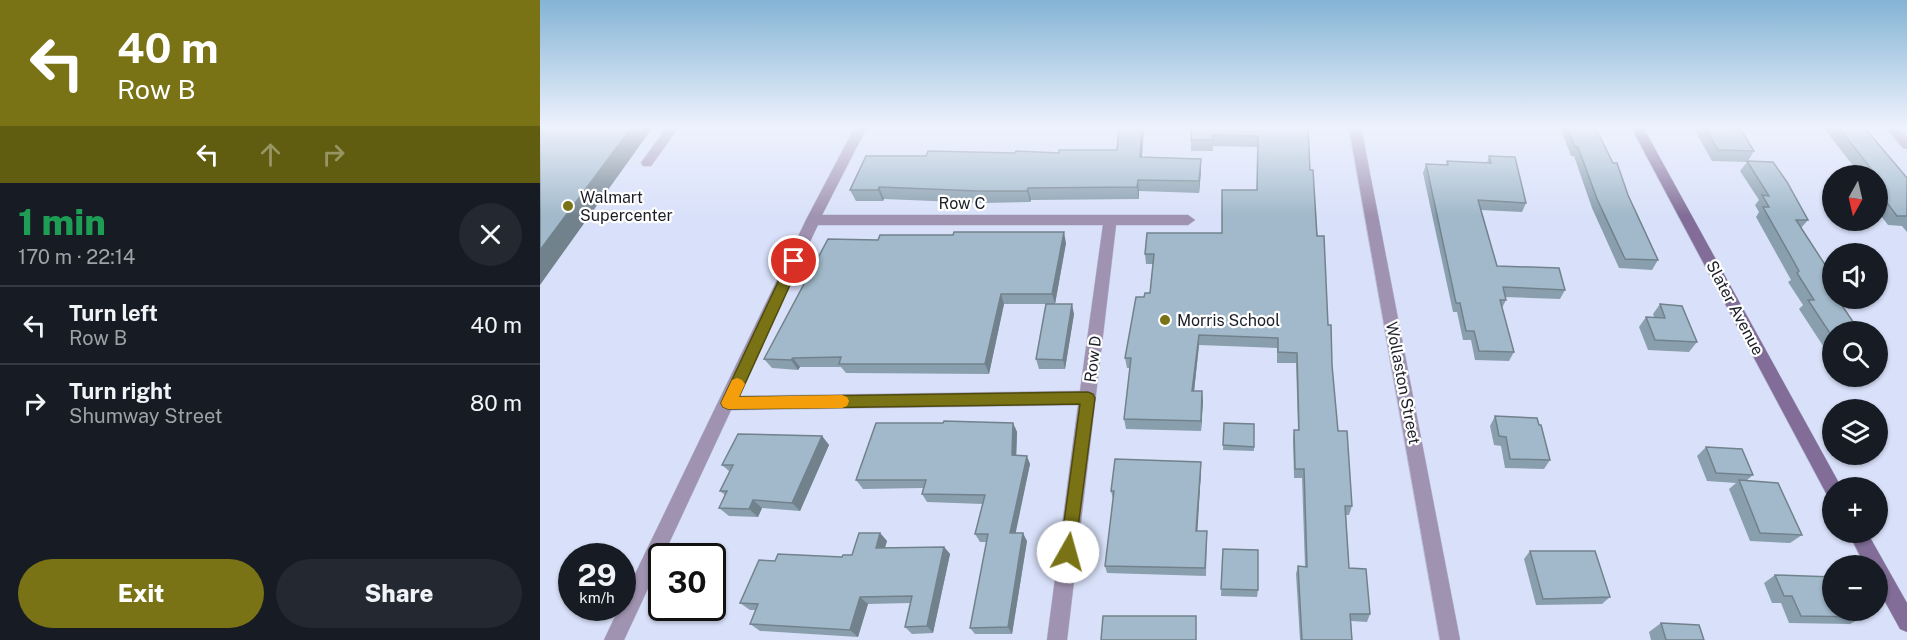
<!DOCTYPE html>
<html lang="en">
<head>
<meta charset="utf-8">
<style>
	:root { --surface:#171b24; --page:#242831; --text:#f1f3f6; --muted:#9ea1a6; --line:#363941; --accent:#797315 }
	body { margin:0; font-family:"Public Sans",sans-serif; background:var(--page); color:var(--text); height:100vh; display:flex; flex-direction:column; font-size:22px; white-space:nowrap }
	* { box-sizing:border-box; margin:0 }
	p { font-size:20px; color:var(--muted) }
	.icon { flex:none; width:33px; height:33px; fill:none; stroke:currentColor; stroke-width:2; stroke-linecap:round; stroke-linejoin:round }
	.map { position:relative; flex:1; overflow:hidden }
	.details { display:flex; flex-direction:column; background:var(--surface); width:540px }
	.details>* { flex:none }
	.top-card { background:#797315; color:#fff; overflow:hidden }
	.needle { width:39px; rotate:188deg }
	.fabs { position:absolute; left:1282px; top:165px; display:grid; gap:12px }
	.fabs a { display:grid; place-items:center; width:66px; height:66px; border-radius:50%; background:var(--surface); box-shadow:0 2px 4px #0004; font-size:30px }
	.speed { position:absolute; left:18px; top:543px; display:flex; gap:12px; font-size:30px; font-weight:700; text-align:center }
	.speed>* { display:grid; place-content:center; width:78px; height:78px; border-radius:50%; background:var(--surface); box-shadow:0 2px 4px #0004; line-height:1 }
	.speed small { font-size:15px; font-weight:400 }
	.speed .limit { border:3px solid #111; border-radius:9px; background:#fff; color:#111 }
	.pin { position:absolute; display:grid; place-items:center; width:51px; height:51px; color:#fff; margin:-26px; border:3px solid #fff; border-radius:50%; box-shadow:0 2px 6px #0007 }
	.me { position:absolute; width:66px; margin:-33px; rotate:7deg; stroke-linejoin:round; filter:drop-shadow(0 0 4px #0008) }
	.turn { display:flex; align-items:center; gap:21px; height:126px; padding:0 18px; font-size:27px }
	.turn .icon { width:78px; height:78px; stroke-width:2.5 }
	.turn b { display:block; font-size:42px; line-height:51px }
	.lanes { display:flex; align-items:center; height:57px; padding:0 18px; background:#0003; justify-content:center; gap:30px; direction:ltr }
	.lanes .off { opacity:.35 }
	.round { display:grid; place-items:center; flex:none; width:63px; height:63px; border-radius:32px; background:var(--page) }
	.summary { display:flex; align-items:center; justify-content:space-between; height:102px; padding:0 18px }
	h1 { font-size:36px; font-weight:800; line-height:45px; color:#1e9e55 }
	.primary-button { display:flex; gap:12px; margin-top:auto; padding:12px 18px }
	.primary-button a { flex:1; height:69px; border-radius:36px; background:var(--accent); color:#fff; font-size:24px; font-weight:800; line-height:69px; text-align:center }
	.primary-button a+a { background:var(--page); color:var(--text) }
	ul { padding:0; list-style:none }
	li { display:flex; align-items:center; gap:18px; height:78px; padding:0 18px; border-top:2px solid var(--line) }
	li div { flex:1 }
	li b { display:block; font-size:22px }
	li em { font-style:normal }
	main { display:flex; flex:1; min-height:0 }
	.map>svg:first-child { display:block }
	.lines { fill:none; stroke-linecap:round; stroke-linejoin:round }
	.lane-casing { stroke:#b7bed4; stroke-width:1 }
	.street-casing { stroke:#b7bed4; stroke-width:1 }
	.secondary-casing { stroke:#b7bed4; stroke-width:1 }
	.lane { fill:#a093b1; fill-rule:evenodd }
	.street { fill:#a093b1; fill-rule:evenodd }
	.secondary { fill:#816d97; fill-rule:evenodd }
	.wall { fill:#8a9fae }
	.shaded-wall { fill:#71828d }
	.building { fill:#a1b9ca; stroke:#71828d; stroke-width:1.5 }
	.route { fill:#797315; stroke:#4f4b0e; stroke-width:1.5 }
	.slow { fill:#f59e0b }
	.poi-dot { fill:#797315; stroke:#fff; stroke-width:2 }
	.labels { text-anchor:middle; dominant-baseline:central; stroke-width:4.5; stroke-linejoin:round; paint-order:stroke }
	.poi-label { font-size:16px; fill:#1b1e27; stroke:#fff; text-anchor:start }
	.street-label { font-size:16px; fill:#1b1e27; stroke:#fff }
</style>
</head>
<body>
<main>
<section class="details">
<div class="top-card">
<div class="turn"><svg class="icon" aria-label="left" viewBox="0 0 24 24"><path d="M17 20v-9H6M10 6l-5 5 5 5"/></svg><div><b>40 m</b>Row B</div></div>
<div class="lanes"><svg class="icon" aria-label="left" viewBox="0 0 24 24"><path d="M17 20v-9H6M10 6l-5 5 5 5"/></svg><svg class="icon off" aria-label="ahead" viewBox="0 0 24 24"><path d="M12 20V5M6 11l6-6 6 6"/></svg><svg class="icon off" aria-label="right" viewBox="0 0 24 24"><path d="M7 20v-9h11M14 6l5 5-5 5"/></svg></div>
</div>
<div class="summary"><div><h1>1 min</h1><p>170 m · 22:14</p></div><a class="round"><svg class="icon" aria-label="close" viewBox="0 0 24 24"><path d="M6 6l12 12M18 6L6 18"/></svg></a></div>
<ul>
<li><svg class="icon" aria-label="left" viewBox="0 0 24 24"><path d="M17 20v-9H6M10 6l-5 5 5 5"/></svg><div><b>Turn left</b><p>Row B</p></div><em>40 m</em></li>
<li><svg class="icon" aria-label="right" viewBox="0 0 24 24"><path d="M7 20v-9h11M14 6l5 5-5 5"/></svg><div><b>Turn right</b><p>Shumway Street</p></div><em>80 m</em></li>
</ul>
<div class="primary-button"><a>Exit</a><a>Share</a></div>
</section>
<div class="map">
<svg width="1367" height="640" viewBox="0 0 1367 640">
	<rect width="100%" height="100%" fill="#d9e1fa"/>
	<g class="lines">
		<defs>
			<path id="lane" d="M127,127H139L111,166H103L101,163Z"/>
			<g id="street">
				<path d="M315,127H327L282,215H648L655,220L648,225H576L527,640H507L538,405L191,410L84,640H64L79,608H82V601L266,220ZM278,225H563L540,391L198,396Z"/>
				<path d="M809,127H821L920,640H900Z"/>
				<path d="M1345,127H1357L1367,137V149L1363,148Z"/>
			</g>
			<g id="secondary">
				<path d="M1091,127H1103L1299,483L1301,488H1293V497L1287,495Z"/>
				<path d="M1308,532H1327L1367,603V632L1360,629L1338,589V566H1325Z"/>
			</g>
		</defs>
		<use href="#lane" class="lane-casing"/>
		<use href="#street" class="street-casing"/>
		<use href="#secondary" class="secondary-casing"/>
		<use href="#lane" class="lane"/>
		<use href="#street" class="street"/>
		<use href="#secondary" class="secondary"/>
	</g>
	<g class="wall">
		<path d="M604,127L602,157L661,159V171L659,193L599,191V199L491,200L490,202L442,203L344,199L343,201H316L310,190L386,156L475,153H519L577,150Z"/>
		<path d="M652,127H768L770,170L788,325L798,431L812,506L809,515H806L809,568L830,614L827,622L811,621L812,640H760L756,574L758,566L765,567L762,478H754L753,439L754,430H758L756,363H737V348L659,345L654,391L663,401L661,431L586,429L584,419L590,368H587L585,358L604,297L610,293L613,264H606L605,254L682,233L717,190L718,147L673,146V151H651V140Z"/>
		<path d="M1020,127H1055L1118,260L1112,270L1079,268L1052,208L1034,156H1031Z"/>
		<path d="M1153,127H1191L1214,151L1208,161L1268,220L1261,228L1293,298H1302L1299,302L1293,332V352H1287L1259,309L1263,305L1248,282L1251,280L1216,217L1219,212L1215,205L1219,200L1200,171L1207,162L1172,161Z"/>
		<path d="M1283,127H1324L1367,178V232L1362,226L1348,225L1338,212V176H1321Z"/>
		<path d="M949,156L986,203L982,212L941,210L957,266L1025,290L1020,299L965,297L966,300L962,308L974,352L969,361L935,360L931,340H923L917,312H913L883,173L886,164L906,165L907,161L947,163Z"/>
		<path d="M526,243L515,304L534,314L525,369H499L496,359L506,304H464L449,374L306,373L301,367H260L258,370L232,368L224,359Z"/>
		<path d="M1120,304L1157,342L1149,352L1108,350L1099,327L1106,317H1114L1113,314Z"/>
		<path d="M955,416L1010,460L1004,469L965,468L961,446L954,445L950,426Z"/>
		<path d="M473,423L477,432L476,455L490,464L475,533L487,541L472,634H435L430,628L447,542H440L435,534L443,504L387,502L382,494L383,488L323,489L316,480Z"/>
		<path d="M684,423L714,424V451L683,450Z"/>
		<path d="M282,436L289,445L260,511L222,508L218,517L189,516L179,508L185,495L180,491L190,472L182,465Z"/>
		<path d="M1166,447L1213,475L1206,481L1262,535L1250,543L1210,541L1189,489L1196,483L1167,481L1157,456Z"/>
		<path d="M661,471L657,531H667L666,576L567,573L565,566L573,499L571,491Z"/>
		<path d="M340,533L347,541L345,548L404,547L410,554L393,633L372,634L365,627L371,603L328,604L318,637L220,631L210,624L216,610H210L200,603L235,561L302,557L312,555Z"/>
		<path d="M683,549L718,590L717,597L681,596Z"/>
		<path d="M990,551L1070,597L1062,604L996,605L984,559Z"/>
		<path d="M1235,575L1323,617L1310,624L1249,623L1241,603H1232L1224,583Z"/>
		<path d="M1121,623L1164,640H1111L1109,632Z"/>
	</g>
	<g class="shaded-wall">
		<path d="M92,127H113L0,285V250Z"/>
		<path d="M602,127H604L601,169L600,157Z"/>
		<path d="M661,159V171L659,193V181Z"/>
		<path d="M598,180L599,191V199L597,187Z"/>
		<path d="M339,187L344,199L343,201L338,190Z"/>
		<path d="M488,188L491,200L490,202L487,191Z"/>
		<path d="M524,232L526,243L515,304L512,294Z"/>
		<path d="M461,294L464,304L449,374L445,364Z"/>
		<path d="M532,304L534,314L525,369L523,360Z"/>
		<path d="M659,335V345L653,401L652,391Z"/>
		<path d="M253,358L260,367L258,370L251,360Z"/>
		<path d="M662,391L663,401L661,431V421Z"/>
		<path d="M473,423L477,432L476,464L472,455Z"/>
		<path d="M282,436L289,445L260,511L252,503Z"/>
		<path d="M487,456L490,464L474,541L470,533Z"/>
		<path d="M661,462V471L657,539L656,531Z"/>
		<path d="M213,500L222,508L218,517L209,509Z"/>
		<path d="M340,533L347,541L342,556L336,548Z"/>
		<path d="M483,533L487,541L472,634L468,627Z"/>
		<path d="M404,547L410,554L393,633L387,626Z"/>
		<path d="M320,597L328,604L318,637L310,630Z"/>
	</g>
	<g class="building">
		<path d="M0,127H92L0,250Z"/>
		<path d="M579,127H602L600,157L661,159L659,181L598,180L597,187L488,188L487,191H438L339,187L338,190H310L326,156H386L388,151L475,153L476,151L519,153V150H577Z"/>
		<path d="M652,127H768L770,170H773L777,236H784L788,325H791L792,365L798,431H807L812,506H805L809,568L826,569L830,614H810L812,640H762L758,566L767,567L764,469H755L754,430H759L757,353L738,352V338L659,335L652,391H662L661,421L584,419L591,358H585L596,297H604L605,293H610L614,254H605L607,233H682V190H717L718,136L673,135V140H651Z"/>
		<path d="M1027,127H1055L1073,163H1077L1088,195L1118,260L1085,259L1057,199L1038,147H1035Z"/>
		<path d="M1165,127H1191L1193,130H1201L1214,151L1178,150Z"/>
		<path d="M1298,127H1324L1367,178V216H1357L1338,191V184H1343L1338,177V176H1337Z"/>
		<path d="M949,156L975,157L986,203L938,200L957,266L1019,268L1025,290L963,287L966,300H960L974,352L939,351L934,331H926L920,303H916L886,164L908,165L907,161L951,163Z"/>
		<path d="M1207,161L1233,162L1247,182L1268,220H1256L1293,277V298H1297L1320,332H1293V338L1268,300H1274L1257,273L1259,271L1223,207H1229L1222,195L1229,196Z"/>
		<path d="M414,232H524L512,294H461L445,364H299L301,357L253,358L251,360L224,359L288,239L338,240L340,235H413Z"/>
		<path d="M506,304H532L523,360L496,359Z"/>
		<path d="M1120,304L1142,306L1157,342L1115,340L1106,317L1125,318Z"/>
		<path d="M955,416L997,418L999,425H1001L1010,460L970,459L966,437L959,436Z"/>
		<path d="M404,421L473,423L472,455L487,456L470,533H483L468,627L430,628L448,534H435L445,495L382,494L386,480H316L336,423H403Z"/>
		<path d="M684,423L714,424V447L683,445Z"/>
		<path d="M198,434L282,436L252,503L213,500L209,509L179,508L187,491H180L193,465H182Z"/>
		<path d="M1166,447L1202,449L1213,475L1176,473Z"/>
		<path d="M575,459L661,462L656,531H667L665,568L565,566L574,491H571Z"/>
		<path d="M1199,480L1238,483L1262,535L1220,533Z"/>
		<path d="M319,533H340L336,548L404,547L387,626L365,627L372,596L320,597L310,630L210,624L218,604L200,603L219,560L235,561L238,554L302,557L303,555H312Z"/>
		<path d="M683,549L718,550V590L681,589Z"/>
		<path d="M990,551H1055L1070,597L1003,599Z"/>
		<path d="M1235,575L1293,577V610H1320L1323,617L1261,616L1252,596H1244Z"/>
		<path d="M563,616H656V640H561Z"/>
		<path d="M1121,623L1159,625L1164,640H1126Z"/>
	</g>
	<linearGradient id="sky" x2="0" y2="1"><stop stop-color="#84b4d5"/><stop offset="0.59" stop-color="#eef2fd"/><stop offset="1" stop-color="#eef2fd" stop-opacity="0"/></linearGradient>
	<rect width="1367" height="216" fill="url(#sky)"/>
	<path class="route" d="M254,256L261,261L199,397L548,392L553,394L555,398L534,558L528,560L522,558L520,552L540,404L188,409L183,407L181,403L248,261Z"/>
	<path class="slow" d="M197,378L202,380L205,384L199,397L302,395L307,397L309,401L307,406L302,408L188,409L183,407L181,403L192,380Z"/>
	<g class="poi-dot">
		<circle cx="28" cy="206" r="6"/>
		<circle cx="625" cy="320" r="6"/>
	</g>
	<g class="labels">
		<g class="poi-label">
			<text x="40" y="197">Walmart<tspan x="40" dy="18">Supercenter</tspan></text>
			<text x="637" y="320">Morris School</text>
		</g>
		<g class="street-label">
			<text x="422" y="203">Row C</text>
			<text transform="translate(1195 308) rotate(62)">Slater Avenue</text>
			<text transform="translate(553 359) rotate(-83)">Row D</text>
			<text transform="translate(863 383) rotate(79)">Wollaston Street</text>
		</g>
	</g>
</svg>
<div class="fabs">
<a><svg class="needle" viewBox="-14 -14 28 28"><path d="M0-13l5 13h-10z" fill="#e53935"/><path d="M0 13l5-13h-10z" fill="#9ea1a6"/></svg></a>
<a><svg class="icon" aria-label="sound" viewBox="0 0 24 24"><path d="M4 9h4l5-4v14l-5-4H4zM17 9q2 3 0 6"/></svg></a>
<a><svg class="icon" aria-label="search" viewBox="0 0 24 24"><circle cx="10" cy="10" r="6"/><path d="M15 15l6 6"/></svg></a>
<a><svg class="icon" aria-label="layers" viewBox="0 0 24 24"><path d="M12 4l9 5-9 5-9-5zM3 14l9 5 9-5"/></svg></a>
<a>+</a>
<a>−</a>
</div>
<div class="speed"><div>29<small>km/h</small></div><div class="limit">30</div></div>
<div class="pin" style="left:254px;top:261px;background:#d93025"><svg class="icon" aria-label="arrive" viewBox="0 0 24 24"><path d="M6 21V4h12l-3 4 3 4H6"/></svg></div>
<svg class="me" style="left:528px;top:552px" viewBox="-20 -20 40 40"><circle r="19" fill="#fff"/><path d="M0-13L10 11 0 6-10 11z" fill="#797315"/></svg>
</div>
</main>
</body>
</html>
